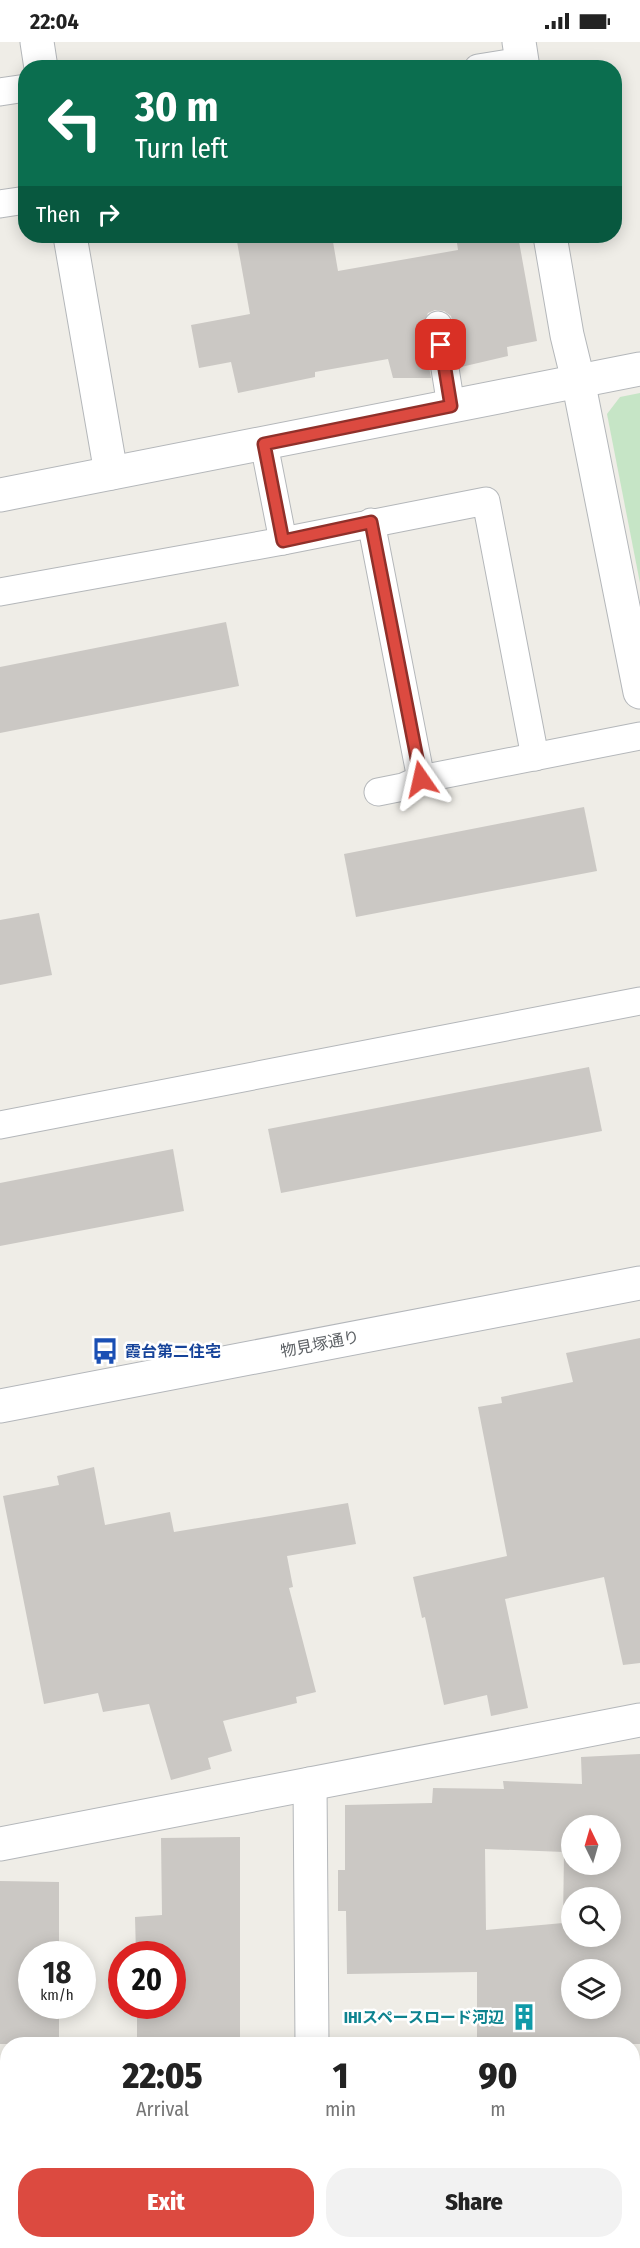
<!DOCTYPE html>
<html lang="en">
<head>
<meta charset="utf-8">
<style>
	:root { --surface:#fff; --page:#f2f2f2; --text:#222; --muted:#767676; --accent:#dc4a40 }
	body { margin:0; font-family:"Fira Sans Condensed","Noto Sans JP",sans-serif; background:var(--page); color:var(--text); height:100vh; display:flex; flex-direction:column; font-size:22px; white-space:nowrap }
	* { box-sizing:border-box; margin:0 }
	p { font-size:20px; color:var(--muted) }
	.icon { flex:none; width:33px; height:33px; fill:none; stroke:currentColor; stroke-width:2; stroke-linecap:round; stroke-linejoin:round }
	.map { position:relative; flex:1; overflow:hidden }
	.drawer { position:absolute; left:0px; top:1995px; width:640px; height:212px; display:flex; flex-direction:column; background:var(--surface); border-radius:24px 24px 0 0; box-shadow:0 3px 15px #0003 }
	.drawer>* { flex:none }
	.top-card { position:absolute; left:18px; top:18px; width:604px; height:183px; border-radius:24px; box-shadow:0 3px 15px #0003; background:#0b6e4f; color:#fff; overflow:hidden }
	.needle { width:39px; rotate:355deg }
	.buttons { position:absolute; left:561px; top:1773px; display:grid; gap:12px }
	.buttons a { display:grid; place-items:center; width:60px; height:60px; border-radius:50%; background:var(--surface); box-shadow:0 3px 15px #0003; font-size:30px }
	.speed { position:absolute; left:18px; top:1899px; display:flex; gap:12px; font-size:30px; font-weight:700; text-align:center }
	.speed>* { display:grid; place-content:center; width:78px; height:78px; border-radius:50%; background:var(--surface); box-shadow:0 3px 15px #0003; line-height:1 }
	.speed small { font-size:15px; font-weight:400 }
	.speed .limit { border:9px solid #d22; background:#fff; color:#111 }
	.pin { position:absolute; display:grid; place-items:center; width:51px; height:51px; color:#fff; margin:-26px; border-radius:12px; box-shadow:0 3px 9px #0006 }
	.me { position:absolute; width:66px; margin:-33px; rotate:349deg; stroke-linejoin:round; filter:drop-shadow(0 0 4px #0008) }
	.turn { display:flex; align-items:center; gap:21px; height:126px; padding:0 18px; font-size:27px }
	.turn .icon { width:78px; height:78px; stroke-width:2.5 }
	.turn b { display:block; font-size:42px; line-height:51px }
	.then { display:flex; align-items:center; height:57px; padding:0 18px; background:#0003; gap:12px; font-size:22px }
	.eta { display:flex; justify-content:space-evenly; align-items:center; height:102px; text-align:center }
	.eta b { font-size:36px; font-weight:800; line-height:42px }
	.button { display:flex; gap:12px; margin-top:auto; padding:12px 18px }
	.button a { flex:1; height:69px; border-radius:24px; background:var(--accent); color:#fff; font-size:24px; font-weight:800; line-height:69px; text-align:center }
	.button a+a { background:var(--page); color:var(--text) }
	.status { display:flex; justify-content:space-between; align-items:center; height:42px; padding:0 30px; background:var(--surface); direction:ltr }
	.status svg { height:16px; fill:currentColor }
	.map>svg:first-child { display:block }
	.green { fill:#c6e5c6 }
	.building { fill:#cbc8c4; fill-rule:evenodd }
	.lines { fill:none; stroke-linecap:round; stroke-linejoin:round }
	.lane-casing { stroke:#b4b7ba; stroke-width:29 }
	.street-casing { stroke:#b4b7ba; stroke-width:35 }
	.secondary-casing { stroke:#b3b6ba; stroke-width:35 }
	.lane { stroke:#fff; stroke-width:27 }
	.street { stroke:#fff; stroke-width:33 }
	.secondary { stroke:#fff; stroke-width:33 }
	.route-casing { stroke:#8f302a; stroke-width:15 }
	.route { stroke:#dc4a40; stroke-width:10 }
	.labels { text-anchor:middle; dominant-baseline:central; stroke-width:5; stroke-linejoin:round; paint-order:stroke }
	.street-label { font-size:16px; fill:#5e6266; stroke:#fff }
	.transit-label { font-size:16px; font-weight:bold; fill:#164399; stroke:#fff; text-anchor:start }
	.culture-label { font-size:16px; font-weight:bold; fill:#0d838f; stroke:#fff; text-anchor:end }
</style>
</head>
<body>
<div class="status"><b>22:04</b><svg viewBox="0 0 49 12"><path d="M0 12V9h3v3zM5 12V6h3v6zM10 12V3h3v9zM15 12V0h3v12zM26 1h20v11H26zM47 4h2v5h-2z"/></svg></div>
<div class="map">
<svg width="640" height="2206" viewBox="0 0 640 2206">
	<rect width="100%" height="100%" fill="#efede7"/>
	<path class="green" d="M640,351V541L607,372L620,355Z"/>
	<g class="building">
		<path d="M236,194H332L338,229L458,208L456,194H518L537,299L507,305L508,314L461,325L451,274L444,269L435,268L428,271L422,285L431,336H393L388,317L315,330V335L238,351L231,320L199,326L191,283L250,272Z"/>
		<path d="M226,580L239,644L0,691V625Z"/>
		<path d="M584,765L597,829L356,875L344,812Z"/>
		<path d="M39,871L52,933L0,943V878Z"/>
		<path d="M589,1025L602,1089L281,1151L268,1087Z"/>
		<path d="M173,1107L184,1169L0,1204V1141Z"/>
		<path d="M640,1296V1621L623,1623L604,1535L505,1557L528,1666L491,1674L487,1653L444,1663L425,1575L422,1576L413,1535L507,1514L478,1365L502,1361L501,1355L573,1340L566,1311Z"/>
		<path d="M94,1425L105,1483L170,1470L174,1490L348,1461L356,1502L287,1514L293,1545L289,1546L316,1650L296,1655L297,1661L223,1679L232,1709L208,1716L211,1727L171,1738L149,1662L103,1670L98,1651L44,1662L3,1454L59,1443L57,1434Z"/>
		<path d="M640,1712V2002H477V1930L347,1932L346,1869H338V1828H345V1763L432,1761L433,1746L504,1747L503,1739L582,1742L581,1715ZM572,1784H610V1822H572ZM485,1807L564,1810L563,1881L486,1888ZM572,1856H610V1894H572ZM572,1928H610V1966H572Z"/>
		<path d="M240,1795V2002H137V1964H172V1912H136L135,1875L162,1873L161,1796Z"/>
		<path d="M0,1839L59,1840V1912H32V1964H59V2002H0Z"/>
	</g>
	<g class="lines">
		<defs>
			<g id="lane">
				<path d="M478,26L522,19"/>
				<path d="M0,50L26,46"/>
				<path d="M0,162L26,158"/>
				<path d="M438,283L451,364"/>
				<path d="M371,480L421,737L640,694"/>
				<path d="M283,499L486,459L535,715"/>
				<path d="M0,550L283,499L264,402"/>
				<path d="M378,750L403,745L421,737"/>
				<path d="M0,1083L640,959"/>
			</g>
			<g id="street">
				<path d="M37,0L41,26"/>
				<path d="M519,0L523,26"/>
				<path d="M70,194L111,431"/>
				<path d="M550,194L567,293L578,338L640,650"/>
				<path d="M0,453L640,327"/>
				<path d="M310,1742L312,2002"/>
				<path d="M0,1802L640,1678"/>
				<path d="M313,2199V2206"/>
			</g>
			<path id="secondary" d="M0,1364L640,1241"/>
		</defs>
		<use href="#lane" class="lane-casing"/>
		<use href="#street" class="street-casing"/>
		<use href="#secondary" class="secondary-casing"/>
		<use href="#lane" class="lane"/>
		<use href="#street" class="street"/>
		<use href="#secondary" class="secondary"/>
	</g>
	<g class="lines">
		<defs>
			<path id="route" d="M421,737L371,480L283,499L264,402L451,364L441,303"/>
		</defs>
		<use href="#route" class="route-casing"/>
		<use href="#route" class="route"/>
	</g>
	<defs>
		<symbol id="bus-bare" viewBox="-9 -9 18 18"><path d="M-5-6H5V4H4V6H2V4H-2V6H-4V4H-5ZM-3.5-4V0h7V-4ZM-3.5 1.2v1.5H-2V1.2ZM2 1.2v1.5H3.5V1.2Z" fill="#1a4fb4" stroke="#fff" stroke-width="2.5" paint-order="stroke"/></symbol>
		<symbol id="building-bare" viewBox="-9 -9 18 18"><path d="M-4-6H4V6H1V3H-1V6H-4ZM-2.5-4.3h1.7v1.8h-1.7ZM.8-4.3h1.7v1.8H.8ZM-2.5-1h1.7V.8h-1.7ZM.8-1h1.7V.8H.8Z" fill="#0f9aa8" stroke="#fff" stroke-width="2.5" paint-order="stroke"/></symbol>
	</defs>
	<g fill-rule="evenodd">
		<use href="#bus-bare" x="86" y="1290" width="38" height="38"/>
		<use href="#building-bare" x="505" y="1956" width="38" height="38"/>
	</g>
	<g class="labels">
		<g class="street-label">
			<text transform="translate(320 1302) rotate(-11)">物見塚通り</text>
		</g>
		<g class="transit-label">
			<text x="125" y="1309">霞台第二住宅</text>
		</g>
		<g class="culture-label">
			<text x="504" y="1975">IHIスペースロード河辺</text>
		</g>
	</g>
</svg>
<div class="buttons">
<a><svg class="needle" viewBox="-14 -14 28 28"><path d="M0-13l5 13h-10z" fill="#e53935"/><path d="M0 13l5-13h-10z" fill="#767676"/></svg></a>
<a><svg class="icon" aria-label="search" viewBox="0 0 24 24"><circle cx="10" cy="10" r="6"/><path d="M15 15l6 6"/></svg></a>
<a><svg class="icon" aria-label="layers" viewBox="0 0 24 24"><path d="M12 4l9 5-9 5-9-5zM3 14l9 5 9-5"/></svg></a>
</div>
<div class="speed"><div>18<small>km/h</small></div><div class="limit">20</div></div>
<div class="pin" style="left:441px;top:303px;background:#d93025"><svg class="icon" aria-label="arrive" viewBox="0 0 24 24"><path d="M6 21V4h12l-3 4 3 4H6"/></svg></div>
<svg class="me" style="left:421px;top:737px" viewBox="-20 -20 40 40"><path d="M0-17L14 15 0 8-14 15z" fill="#dc4a40" stroke="#fff" stroke-width="4"/></svg>
<div class="top-card">
<div class="turn"><svg class="icon" aria-label="left" viewBox="0 0 24 24"><path d="M17 20v-9H6M10 6l-5 5 5 5"/></svg><div><b>30 m</b>Turn left</div></div>
<div class="then">Then<svg class="icon" aria-label="right" viewBox="0 0 24 24"><path d="M7 20v-9h11M14 6l5 5-5 5"/></svg></div>
</div>
<section class="drawer">
<div class="eta">
<div><b>22:05</b><p>Arrival</p></div>
<div><b>1</b><p>min</p></div>
<div><b>90</b><p>m</p></div>
</div>
<div class="button"><a>Exit</a><a>Share</a></div>
</section>
</div>
</body>
</html>
